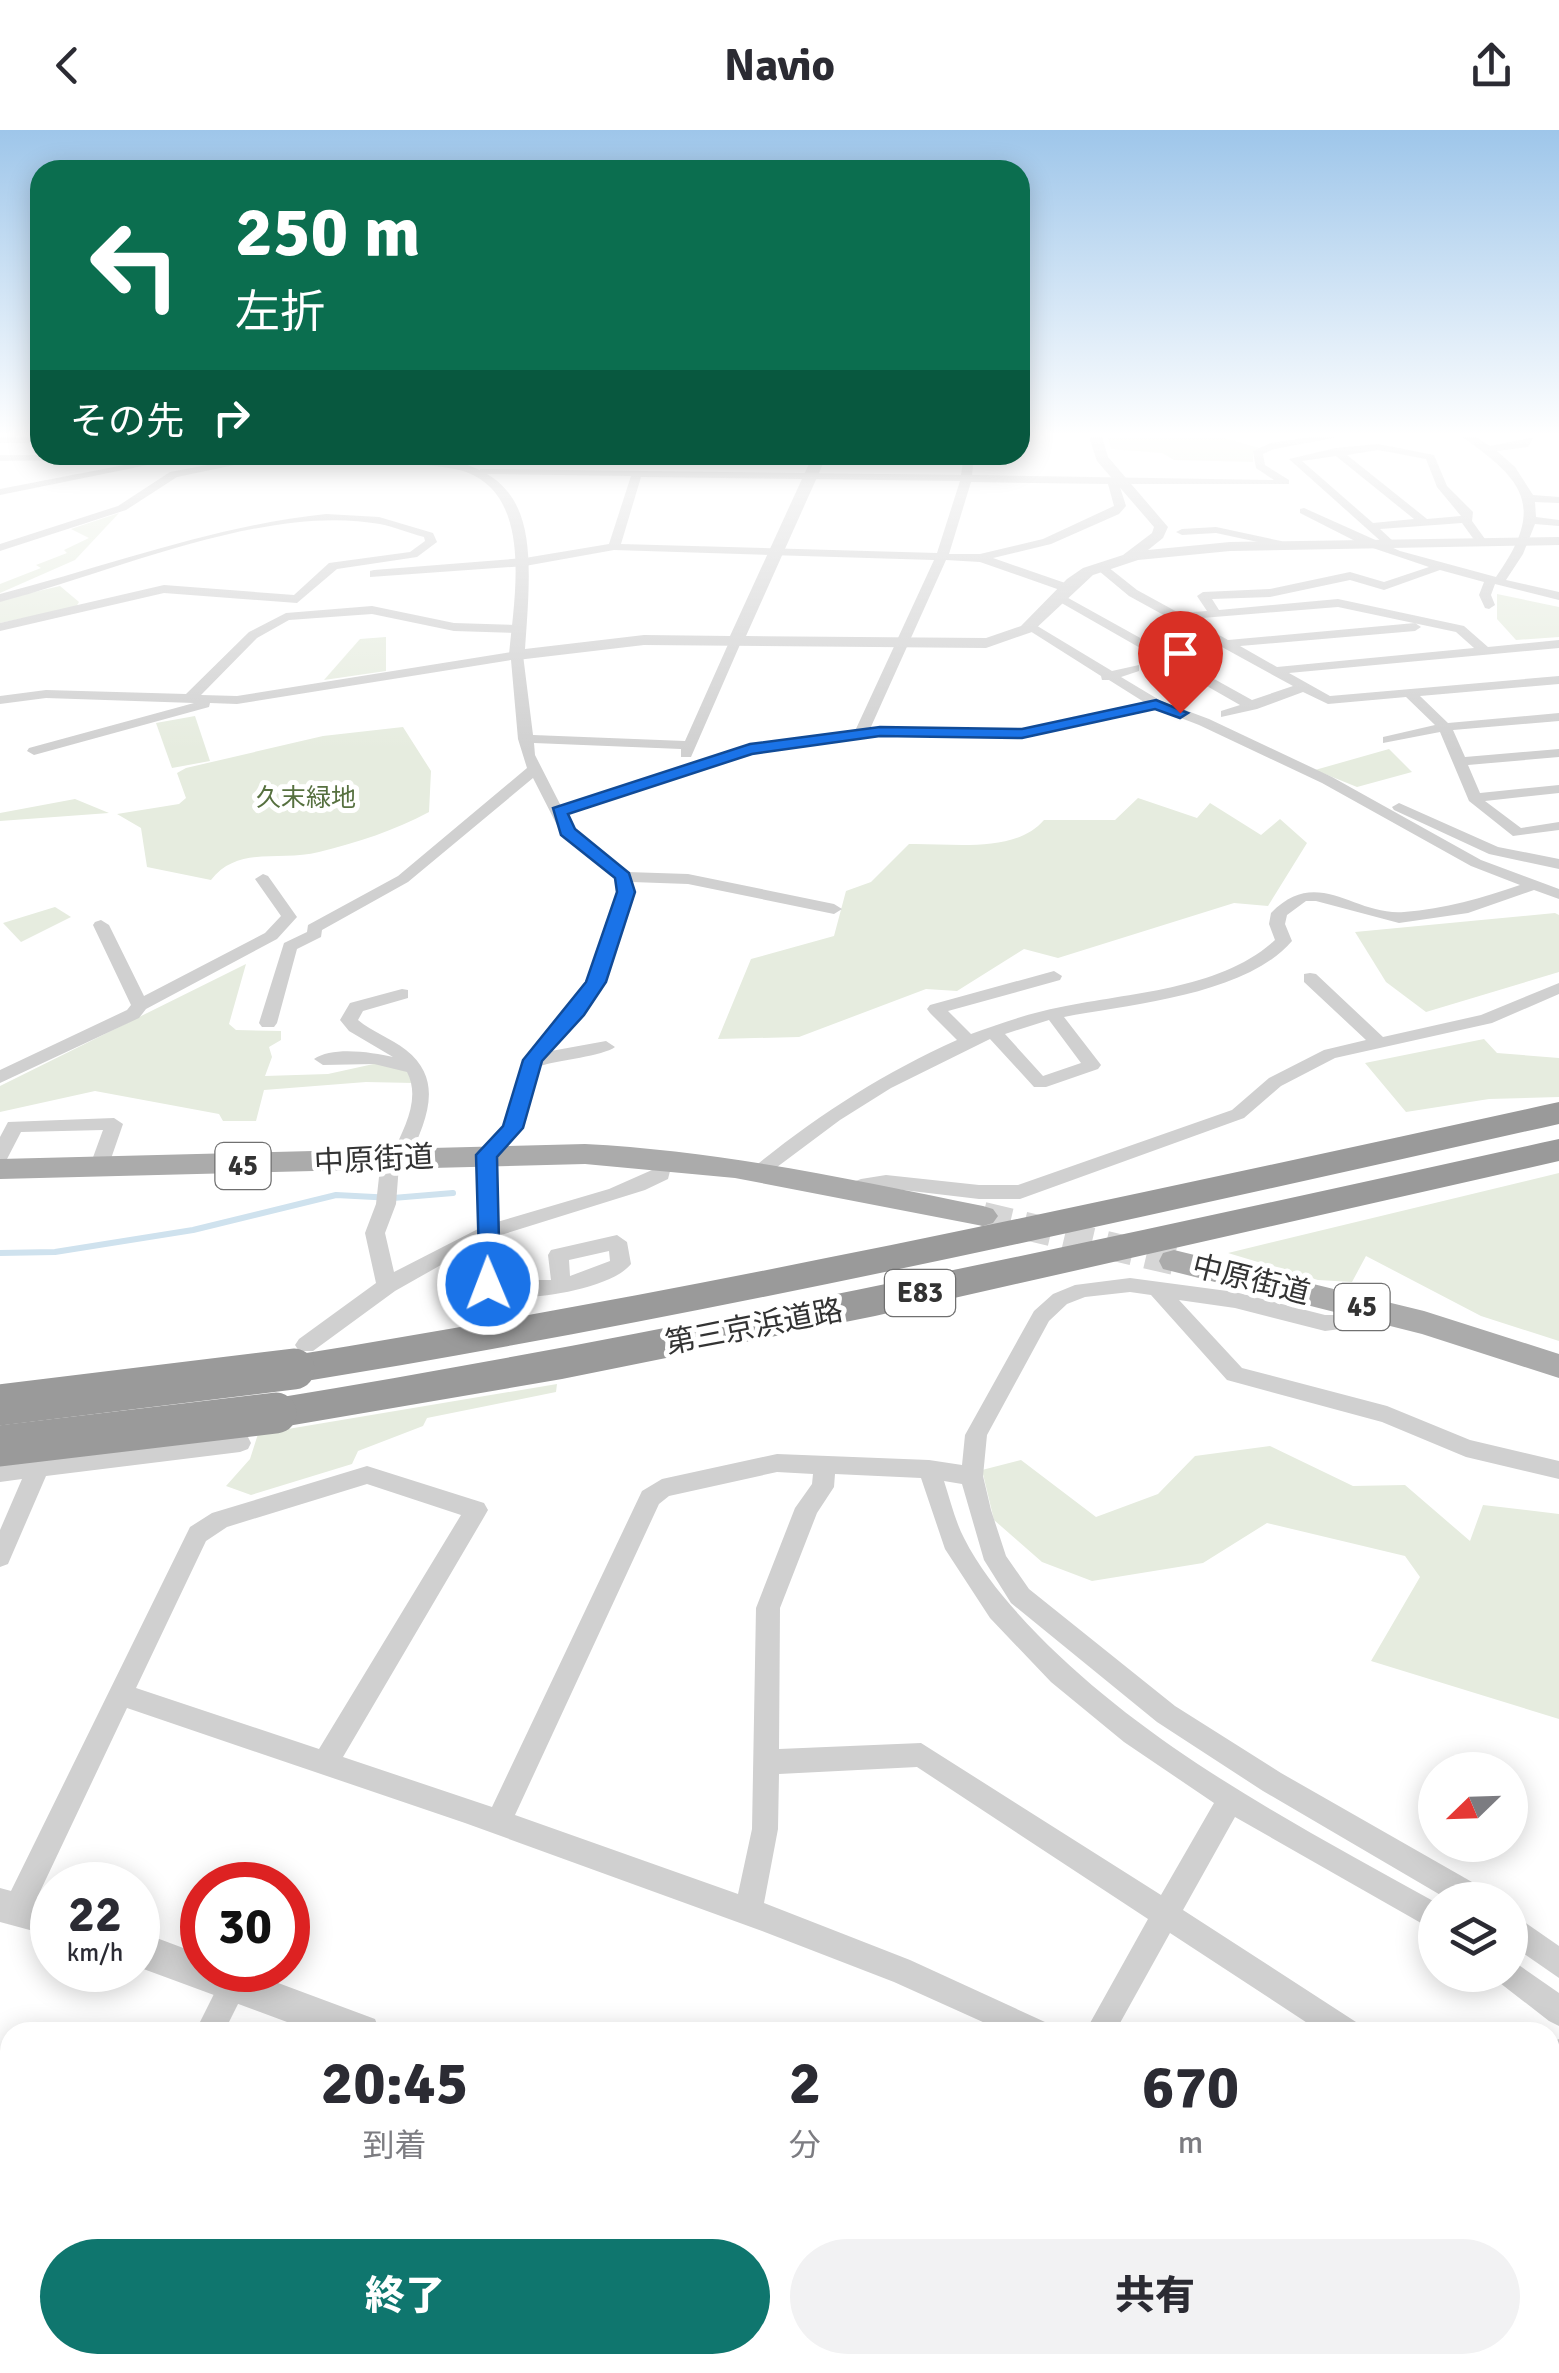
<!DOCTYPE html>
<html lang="ja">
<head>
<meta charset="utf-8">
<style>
	:root { --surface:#fff; --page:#f2f2f3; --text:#2b2b33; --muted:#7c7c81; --accent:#0f766e }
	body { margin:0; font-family:Signika,"Noto Sans JP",sans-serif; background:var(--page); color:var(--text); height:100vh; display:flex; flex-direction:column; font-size:38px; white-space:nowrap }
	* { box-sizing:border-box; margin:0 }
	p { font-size:32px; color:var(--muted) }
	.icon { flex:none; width:55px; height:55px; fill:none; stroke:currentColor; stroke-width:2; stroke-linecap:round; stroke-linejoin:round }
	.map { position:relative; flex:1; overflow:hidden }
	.side { position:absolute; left:0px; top:1892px; width:1560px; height:352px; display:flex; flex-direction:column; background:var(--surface); border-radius:30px 30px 0 0; box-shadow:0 5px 25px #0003 }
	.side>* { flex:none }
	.top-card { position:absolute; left:30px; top:30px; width:1000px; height:305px; border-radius:30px; box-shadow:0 5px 25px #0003; background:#0b6e4f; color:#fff; overflow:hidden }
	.needle { width:65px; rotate:247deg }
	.buttons { position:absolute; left:1418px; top:1622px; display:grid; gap:20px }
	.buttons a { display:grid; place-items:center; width:110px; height:110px; border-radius:50%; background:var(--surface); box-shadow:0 5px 25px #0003; font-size:50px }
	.speed { position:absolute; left:30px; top:1732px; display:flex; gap:20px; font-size:50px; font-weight:700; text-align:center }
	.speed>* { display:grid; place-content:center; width:130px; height:130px; border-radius:50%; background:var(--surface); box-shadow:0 5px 25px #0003; line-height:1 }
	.speed small { font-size:25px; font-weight:400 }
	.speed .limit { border:15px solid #d22; background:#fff; color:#111 }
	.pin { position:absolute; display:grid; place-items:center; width:85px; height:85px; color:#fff; margin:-102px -42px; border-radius:50% 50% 50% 0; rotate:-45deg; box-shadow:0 0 10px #0007 }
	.pin .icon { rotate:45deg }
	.me { position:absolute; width:110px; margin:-55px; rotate:359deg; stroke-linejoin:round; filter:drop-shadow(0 0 8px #0008) }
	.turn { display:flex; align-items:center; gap:35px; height:210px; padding:0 40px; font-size:45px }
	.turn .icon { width:130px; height:130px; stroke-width:2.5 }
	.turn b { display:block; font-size:70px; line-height:85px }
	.then { display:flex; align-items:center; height:95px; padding:0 40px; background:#0003; gap:20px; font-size:38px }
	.eta { display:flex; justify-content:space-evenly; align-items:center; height:170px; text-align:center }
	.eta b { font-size:60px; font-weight:800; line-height:70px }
	.button { display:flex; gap:20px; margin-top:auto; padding:20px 40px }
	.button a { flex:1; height:115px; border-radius:60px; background:var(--accent); color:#fff; font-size:40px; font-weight:800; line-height:115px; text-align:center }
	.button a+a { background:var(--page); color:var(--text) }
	header { display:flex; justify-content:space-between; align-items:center; height:130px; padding:0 40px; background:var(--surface); font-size:45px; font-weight:800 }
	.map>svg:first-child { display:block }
	.green { fill:#e6ecdf }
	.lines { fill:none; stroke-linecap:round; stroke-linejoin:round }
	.stream { stroke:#cfe2ee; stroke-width:6 }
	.primary-tunnel { stroke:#d6d6d6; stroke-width:28; stroke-dasharray:28 14; stroke-linecap:butt }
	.minor { fill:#d0d0d0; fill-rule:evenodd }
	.tertiary { fill:#d0d0d0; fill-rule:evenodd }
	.primary { fill:#ababab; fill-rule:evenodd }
	.motorway { fill:#9a9a9a; fill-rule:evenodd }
	.motorway-bridge { stroke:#9a9a9a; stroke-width:41 }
	.route { fill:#1a73e8; stroke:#114b97; stroke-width:2.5 }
	.labels { text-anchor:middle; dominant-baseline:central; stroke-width:10; stroke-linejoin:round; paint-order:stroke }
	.far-park-label { font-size:25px; fill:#56703f; stroke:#fff }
	.shield { fill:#fff; stroke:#707070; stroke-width:2.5 }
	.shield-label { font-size:28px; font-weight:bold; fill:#333 }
	.street-label { font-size:30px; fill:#333; stroke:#fff }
</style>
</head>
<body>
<header><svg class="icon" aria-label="back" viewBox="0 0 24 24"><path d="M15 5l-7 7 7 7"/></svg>Navio<svg class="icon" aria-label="share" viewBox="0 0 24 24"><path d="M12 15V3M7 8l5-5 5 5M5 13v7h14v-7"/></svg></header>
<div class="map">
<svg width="1559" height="2243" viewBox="0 0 1559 2243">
	<rect width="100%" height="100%" fill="#fff"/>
	<g class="green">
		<path d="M1108,307L1225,308L1259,318L1253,323V332L1174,330L1162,323L1111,319Z"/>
		<path d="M119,383L75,430L0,463V454L41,438L36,435L67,423L64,420L89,408L71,399Z"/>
		<path d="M60,456L79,472L76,477L0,493V470Z"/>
		<path d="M1497,464L1559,477V507L1516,510L1497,489Z"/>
		<path d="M386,507V541L324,550L360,509Z"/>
		<path d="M195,586L210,631L172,638L156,593Z"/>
		<path d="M403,597L431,641L429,682C394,701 358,712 319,722C280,732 238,715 211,750L147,737L141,698L117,684L179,674L186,668L177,643L186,638L323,606Z"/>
		<path d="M1389,619L1412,642L1357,657L1315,640Z"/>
		<path d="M1138,668L1197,688L1210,673L1261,705L1280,689L1307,713L1268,776L1234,773L1058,828L1024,819L957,861L926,859L799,907L718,909L751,829L834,806L846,761L871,752L909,714C951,713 1015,724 1044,690H1115Z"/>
		<path d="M75,669L109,683L0,691V683Z"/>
		<path d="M55,777L71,787L21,812L3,793Z"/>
		<path d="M1555,783L1559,785V842L1426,882L1386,852L1355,802Z"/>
		<path d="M246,834L229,894L236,900L281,901V910L269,917L272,927L265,946L328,944L378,933L408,941L414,953L366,952L264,960L256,991H223L219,984L95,961L0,982V956Z"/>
		<path d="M1484,909L1497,923L1559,928V967L1489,969L1406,982L1365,933Z"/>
		<path d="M1559,1043V1211L1481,1186L1366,1126L1352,1152L1318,1150L1228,1123Z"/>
		<path d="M557,1254L556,1262L427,1288L423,1296L358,1321L352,1334L251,1365L226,1356L250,1329L258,1304Z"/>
		<path d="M1270,1316L1353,1356L1405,1355L1470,1411L1483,1375L1559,1384V1589L1371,1531L1420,1447L1405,1426L1267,1393L1203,1433L1092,1451L1042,1432L994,1390L982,1340L1021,1330L1096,1387L1158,1364L1195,1326Z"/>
		<path d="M352,2235H510L507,2243H348Z"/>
	</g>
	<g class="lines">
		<path class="stream" d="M0,1123L55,1122L193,1100L336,1065L393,1068L453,1063"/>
		<path class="primary-tunnel" d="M983,1086L1174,1131"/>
		<g class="minor">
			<rect x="0" y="307" width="40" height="6"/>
			<path d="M1310,307H1339L1274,319L1263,324L1265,335L1289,350V354H1119L1126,376L1119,384L1051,414L993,428L1068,454V460H1060L980,432L946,430L870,599H1021L1144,572L1109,550H1102L1101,546L1030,501L1028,498L1034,494L1112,541L1139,535V541L1121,547L1161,571L1209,589L1332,647L1481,730L1559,759V769L1534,760L1468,783L1399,793L1316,771H1306L1287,785L1285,794L1292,811C1246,865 1131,874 1064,887L1098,931L1101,935L1098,939L1046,957H1034L990,909L891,958L840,990L761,1049L751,1042L754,1037C817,986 883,943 957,910L930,883L927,879L930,875L1054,841L1062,846L1060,850L948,881L971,904C1001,893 1030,883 1061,877C1131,862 1220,860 1275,810L1269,794L1271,783C1318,735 1353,786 1404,782C1445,779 1482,768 1520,755L1471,736L1322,653L1199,595L1155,578L1021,607L880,606L752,623L566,685L573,700L627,742L688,744L834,774L842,779L834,784L688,754L632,752L634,762L604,852L583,885L551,921L606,911L615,917C603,926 559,930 540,936L522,999L495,1027L497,1092L609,1059L652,1040L657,1024H671L673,1029L668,1049L645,1060L498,1106L499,1149L504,1150H551L548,1125L551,1120L617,1105L627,1112L631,1134C614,1156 547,1168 520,1167C507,1167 494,1163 482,1158L479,1153L478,1114L395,1161L313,1221H299L295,1215L299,1209L376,1153L365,1103L376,1074L381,1029L383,1024L393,1023C404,998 421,969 407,942L374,934L323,935L314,929C332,916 372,922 393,927L349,901L340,890L350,873L402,859L408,860V868L363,881L358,890C372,902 391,908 406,920C445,951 426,990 409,1029L407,1034L399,1035L396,1074L385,1103L394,1142L478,1099L477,1025L504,997L524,930L571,877L588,852L618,762L616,749L562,705L533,648L408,752L322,800L321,807L297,819L277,893L274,897H262L259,893L284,813L307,802L308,795L398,746L527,638L518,609L511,530L237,574L210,573L209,577L34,625L27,621L29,618L194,573L46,568L0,574V566L46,560L186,564L249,502L286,483L372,476L454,493L519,495L525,499L519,503L454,501L372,484L289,490L257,508L201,565L237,566L517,521L523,525L533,605L685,611L730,510L740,507L742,510L691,627H681V619L534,613L535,625L561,676L745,616L855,601L934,430L614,420L525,436L370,447V441L374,440L525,428L609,414L631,346L484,344L480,343V339L961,345L964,325H974L972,345L1274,350L1256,338L1253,321L1271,313ZM641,347L960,351L937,423L621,414ZM971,352L1108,354L1114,376L1043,409L980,424H949ZM1049,890L1081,933L1043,946L1005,904ZM609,1121L610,1131L570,1146L569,1130Z"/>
			<path d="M1462,307H1476L1490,316L1534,307L1528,317L1497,321L1515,337L1533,365L1559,367V373L1535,372L1536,387L1559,390V396L1535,394L1523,424L1506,450L1559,462V470L1495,454L1491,465L1495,475L1489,479L1485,478L1479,465L1484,452L1440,440L1384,460L1350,450L1270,467L1212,469L1219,480L1338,469L1464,496L1488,517L1559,510V518L1289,543L1330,566L1559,546V554L1420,566L1448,593L1559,583V591L1453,600L1465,627L1559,619V627L1468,635L1480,663L1559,655V663L1485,671L1521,698L1559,692V700L1513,706L1469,671L1440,602L1383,613V607L1435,595L1406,567L1328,574L1303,562L1257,579L1221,587V581L1240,575L1051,467L1061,464L1252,570L1293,556L1129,466L1093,436L1103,433L1137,460L1179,483L1207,481L1197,466L1203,462L1270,459L1350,442L1384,452L1429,437L1361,414L1300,383V379L1304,378L1400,421L1496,447C1545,378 1526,351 1462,307ZM1338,477L1456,502L1474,518L1277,537L1240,516L1415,501L1421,497L1415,493L1228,510L1190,489Z"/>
			<path d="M1378,314L1434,325L1447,356L1473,382L1472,391L1485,409L1483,411H1475L1462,393L1380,399L1394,412L1384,414L1289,329L1336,318ZM1378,320L1426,329L1437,357L1461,386L1427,389L1347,325ZM1336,326L1414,389L1373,393L1302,331Z"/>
			<path d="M0,325H81L82,327L77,330L0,331Z"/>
			<path d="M176,325H197L0,365V359Z"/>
			<path d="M260,325H282L177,347L126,380L0,421V414L118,376L170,342Z"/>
			<path d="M326,384L379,387L433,403L437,412L417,427L337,439L297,473L164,463L0,501V493L164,455L294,465L329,433L410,422L425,411L424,407C409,403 395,397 380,394C265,373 112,443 0,472V464C109,436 213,396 326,384Z"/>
			<path d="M1216,397L1281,411L1287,414L1281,417L1216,403L1182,405L1176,402L1182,399Z"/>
			<path d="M1399,673L1498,717L1559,729V739L1489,724L1394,680L1392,677Z"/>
			<path d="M263,744L268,746L297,787L277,809L146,879L139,888L0,953V940L127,880L131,875L93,795L95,792L101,790L109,795L144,866L265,803L281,786L255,749Z"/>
			<path d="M1310,843L1316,844L1383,907L1481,885L1559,853V864L1492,893L1335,928L1281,956L1244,988L1020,1069H979L886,1058L852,1067L842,1060L845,1055L861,1049L886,1045L979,1055H1018L1232,980L1269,948L1324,920L1366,910L1304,852V844Z"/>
			<path d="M114,988L123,994L105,1046H91L88,1041L103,1000L21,1002L7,1029L0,1030V1007L8,992Z"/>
			<path d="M1130,1148L1235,1162L1325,1185H1335L1345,1169H1359L1362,1174L1348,1198L1325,1201L1235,1178L1179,1170L1242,1238L1387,1276L1470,1310L1559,1331V1349L1466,1327L1382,1292L1227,1250L1151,1165L1130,1162L1085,1167L1067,1174L1049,1191L987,1305L983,1346L991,1380L1006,1426L1029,1459L1175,1576L1281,1643L1486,1760L1490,1770H1449L1263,1661L1157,1592L1011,1473L984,1430L962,1354L944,1351C950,1369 955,1391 964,1408C982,1444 1010,1476 1038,1505C1150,1619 1296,1695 1435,1772V1801L1235,1687L1183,1780L1356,1892L1360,1902H1321L1170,1803L1115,1902H1085L1148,1789L917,1637L779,1644L778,1699L764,1773L910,1830L1045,1892L1049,1902H1005L894,1852L762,1801L465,1693L127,1578L28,1787L18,1791L8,1787L4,1777L8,1767L190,1397L212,1383L367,1336L484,1373L488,1380L484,1387L343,1627L492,1677L642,1361L662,1349L777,1324L929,1330L962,1335L965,1305L1034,1181L1053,1164L1075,1155ZM777,1342L813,1344L812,1354L795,1378L756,1478L752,1699L738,1764L515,1685L659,1374L669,1366ZM835,1344L921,1348L945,1419L990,1488L1051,1552L1124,1612L1214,1673L1161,1765L921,1613L779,1619L780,1478L817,1383L834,1357ZM367,1354L461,1385L319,1619L136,1558L206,1411L227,1397Z"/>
			<path d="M240,1304L248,1307L251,1313L248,1319L240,1322L46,1346L8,1434L0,1437V1400L22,1349L0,1352V1334Z"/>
			<path d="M1510,1782L1559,1816V1848L1510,1814Z"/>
			<path d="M1510,1829L1559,1863V1896L1549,1891L1500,1853L1497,1845H1510Z"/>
			<path d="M235,1840L244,1844L248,1854L224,1902H195L224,1844Z"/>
			<path d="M0,2020L10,2021V2051L0,2050Z"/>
			<path d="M63,2235H97L95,2243H61Z"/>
		</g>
		<g class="tertiary">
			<path d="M1089,307H1102L1108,327L1168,397L1163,408L1148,420L1230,412L1559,407V415L1230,421L1138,430L1093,445L1032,502L986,518L644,515L517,530L509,525C514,468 534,367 466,342C443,334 410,337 390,325C539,325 534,396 525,519L644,505L730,506L813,325H827L746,506L986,508L1021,496L1067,449L1083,438L1123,425L1152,403L1154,397L1097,331Z"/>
			<path d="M0,1758L52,1772V1806L0,1792Z"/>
			<path d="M138,1801L202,1825V1840H243L375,1889L380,1902H314L138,1837Z"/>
			<path d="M1559,1909V1955L1550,1959V1913Z"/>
			<path d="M1039,2235H1088L1091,2243H1042Z"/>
			<path d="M1272,2235H1316L1313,2243H1269Z"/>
		</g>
		<g class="primary">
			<path d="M585,1014C720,1021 851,1049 983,1076L993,1079L998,1086L993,1093L983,1096L735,1048L585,1034L0,1049V1029Z"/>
			<path d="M1174,1120L1424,1181L1559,1224V1248L1422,1204L1163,1139L1159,1131L1163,1123Z"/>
		</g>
		<g class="motorway">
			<path d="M1559,972V994C1138,1088 720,1184 294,1253L281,1249L275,1239L281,1229L294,1225C719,1157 1138,1064 1559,972Z"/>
			<path d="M1559,1009V1031L875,1186L562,1249L276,1298L262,1294L257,1283L262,1272L276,1268C707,1197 1132,1103 1559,1009Z"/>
		</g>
		<g class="motorway-bridge">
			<path d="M0,1275L294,1239"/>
			<path d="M0,1316L276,1283"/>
		</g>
	</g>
	<linearGradient id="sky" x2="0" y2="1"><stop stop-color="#9ec6ea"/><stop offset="0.49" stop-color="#fff"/><stop offset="1" stop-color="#fff" stop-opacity="0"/></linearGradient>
	<rect width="1559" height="621" fill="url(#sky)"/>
	<path class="route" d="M1156,570L1188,583L1180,588L1155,579L1022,608L880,606L752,624L568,684L575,699L629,743L635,762L606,852L584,885L542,931L523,998L497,1027L500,1154L497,1160H480L476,1025L503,996L523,930L586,852L617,762L615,748L561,705L553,678L750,614L880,597L1022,599Z"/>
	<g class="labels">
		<g class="far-park-label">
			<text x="306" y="667">久末緑地</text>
		</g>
		<g class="shield">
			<rect x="215.5" y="1013" width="55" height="46" rx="8"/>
			<rect x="885" y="1140" width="70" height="46" rx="8"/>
			<rect x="1334.5" y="1154" width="55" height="46" rx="8"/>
		</g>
		<g class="shield-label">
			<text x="243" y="1036">45</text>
			<text x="920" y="1163">E83</text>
			<text x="1362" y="1177">45</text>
		</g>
		<g class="street-label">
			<text transform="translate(374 1030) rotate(-3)">中原街道</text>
			<text transform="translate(1251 1150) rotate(14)">中原街道</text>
			<text transform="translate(754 1197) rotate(-11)">第三京浜道路</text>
		</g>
	</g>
</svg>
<div class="buttons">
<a><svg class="needle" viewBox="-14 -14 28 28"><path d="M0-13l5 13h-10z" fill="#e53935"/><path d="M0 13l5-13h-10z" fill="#7c7c81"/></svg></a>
<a><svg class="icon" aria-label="layers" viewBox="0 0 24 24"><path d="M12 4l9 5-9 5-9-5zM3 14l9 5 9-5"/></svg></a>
</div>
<div class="speed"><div>22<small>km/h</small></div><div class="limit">30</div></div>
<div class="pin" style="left:1180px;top:583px;background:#d93025"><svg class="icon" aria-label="arrive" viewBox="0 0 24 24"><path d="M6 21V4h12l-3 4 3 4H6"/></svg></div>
<svg class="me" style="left:488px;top:1154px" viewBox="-20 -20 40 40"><circle r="17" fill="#1a73e8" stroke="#fff" stroke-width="3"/><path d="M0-11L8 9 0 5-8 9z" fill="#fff"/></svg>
<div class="top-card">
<div class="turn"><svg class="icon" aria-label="left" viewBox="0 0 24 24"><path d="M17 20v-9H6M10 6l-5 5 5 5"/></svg><div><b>250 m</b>左折</div></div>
<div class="then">その先<svg class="icon" aria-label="right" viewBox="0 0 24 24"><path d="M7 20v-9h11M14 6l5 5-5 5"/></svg></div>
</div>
<section class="side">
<div class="eta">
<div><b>20:45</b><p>到着</p></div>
<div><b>2</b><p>分</p></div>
<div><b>670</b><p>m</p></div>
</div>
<div class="button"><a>終了</a><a>共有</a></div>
</section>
</div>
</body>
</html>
